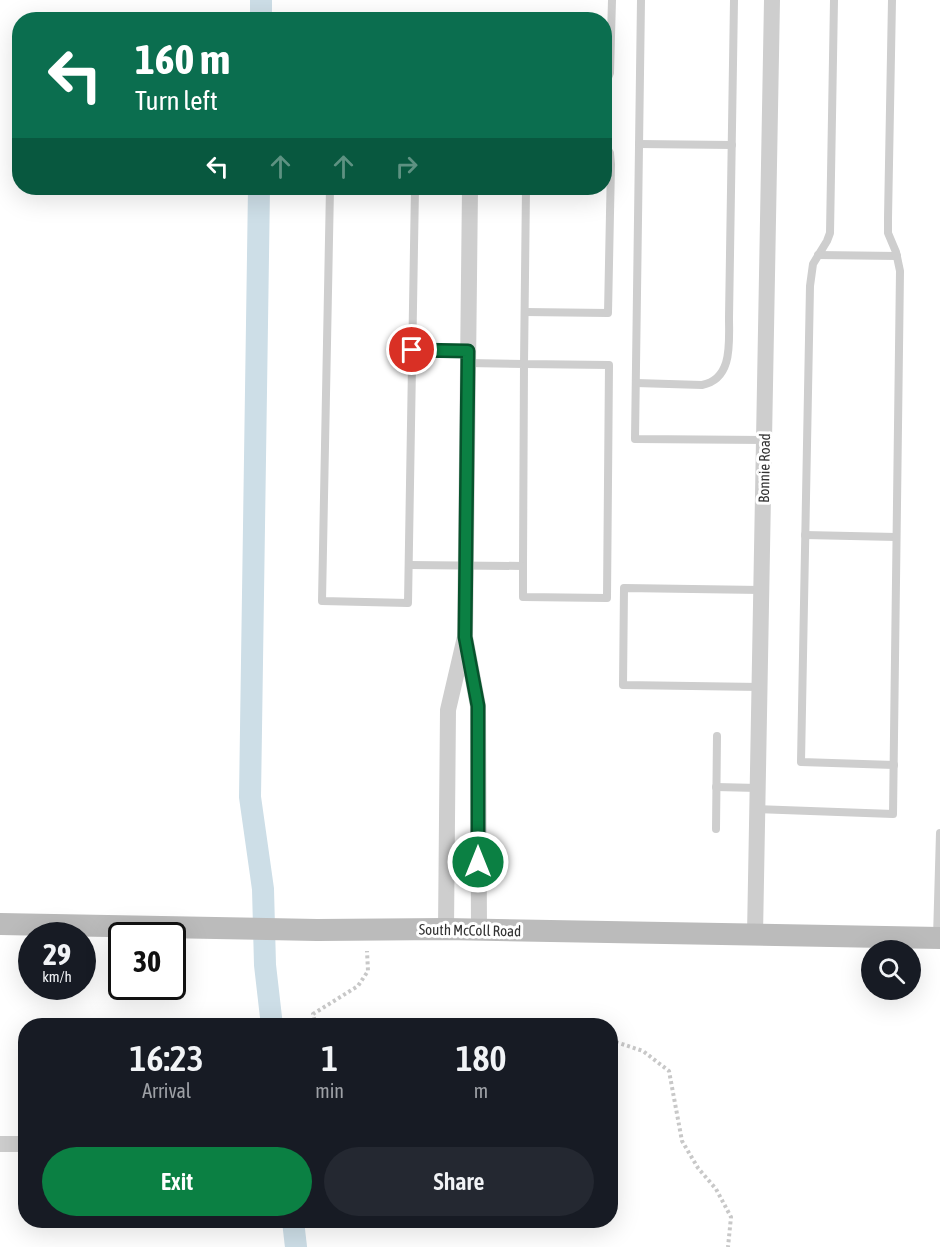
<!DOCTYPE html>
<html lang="en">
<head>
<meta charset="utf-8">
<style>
	:root { --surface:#171b24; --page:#242831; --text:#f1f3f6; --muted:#9ea1a6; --accent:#0b8043 }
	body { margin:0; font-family:"Asap Condensed",sans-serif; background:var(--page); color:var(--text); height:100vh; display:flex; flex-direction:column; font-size:22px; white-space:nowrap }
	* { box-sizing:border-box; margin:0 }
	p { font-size:20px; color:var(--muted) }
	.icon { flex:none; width:33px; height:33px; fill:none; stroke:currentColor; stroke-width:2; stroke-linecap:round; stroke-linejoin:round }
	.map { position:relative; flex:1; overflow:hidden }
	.sheet { position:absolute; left:18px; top:1018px; width:600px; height:210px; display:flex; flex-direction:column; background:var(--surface); border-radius:24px; box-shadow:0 6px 24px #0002 }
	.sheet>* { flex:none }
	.hud { position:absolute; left:12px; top:12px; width:600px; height:183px; border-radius:24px; box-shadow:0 6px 24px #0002; background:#0b6e4f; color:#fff; overflow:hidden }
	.fabs { position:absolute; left:861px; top:940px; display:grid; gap:12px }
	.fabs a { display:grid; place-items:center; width:60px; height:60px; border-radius:50%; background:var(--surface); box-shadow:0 6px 24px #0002; font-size:30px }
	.speed { position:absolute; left:18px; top:922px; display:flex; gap:12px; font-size:30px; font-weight:700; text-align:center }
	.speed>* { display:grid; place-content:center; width:78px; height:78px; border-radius:50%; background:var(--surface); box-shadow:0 6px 24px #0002; line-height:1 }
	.speed small { font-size:15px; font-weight:400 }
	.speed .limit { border:3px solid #111; border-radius:9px; background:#fff; color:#111 }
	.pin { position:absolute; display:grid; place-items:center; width:51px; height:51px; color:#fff; margin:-26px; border:3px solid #fff; border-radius:50%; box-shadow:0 2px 6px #0007 }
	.me { position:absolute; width:66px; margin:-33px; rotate:0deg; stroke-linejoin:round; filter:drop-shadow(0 0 4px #0008) }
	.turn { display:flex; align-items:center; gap:21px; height:126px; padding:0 24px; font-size:27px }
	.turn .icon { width:78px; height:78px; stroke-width:2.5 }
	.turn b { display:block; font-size:42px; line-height:51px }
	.lanes { display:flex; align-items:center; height:57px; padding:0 24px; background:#0003; justify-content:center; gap:30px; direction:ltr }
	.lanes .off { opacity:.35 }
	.eta { display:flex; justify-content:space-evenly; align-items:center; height:102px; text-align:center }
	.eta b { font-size:36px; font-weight:600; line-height:42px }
	.button { display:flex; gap:12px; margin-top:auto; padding:12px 24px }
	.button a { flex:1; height:69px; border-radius:36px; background:var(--accent); color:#fff; font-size:24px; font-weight:600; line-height:69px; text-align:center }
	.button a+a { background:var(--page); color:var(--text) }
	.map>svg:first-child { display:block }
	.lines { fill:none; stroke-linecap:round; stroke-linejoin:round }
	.canal { stroke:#cddee7; stroke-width:22 }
	.path { stroke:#c8c8c8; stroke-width:4; stroke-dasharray:3 3; stroke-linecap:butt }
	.service { stroke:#cecece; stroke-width:8 }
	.minor { stroke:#cecece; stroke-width:16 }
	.secondary { stroke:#bbb; stroke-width:22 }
	.route-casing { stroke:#07532c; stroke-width:15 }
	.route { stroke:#0b8043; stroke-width:10 }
	.labels { text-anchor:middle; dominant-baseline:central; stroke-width:6; stroke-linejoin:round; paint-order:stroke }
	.street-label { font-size:15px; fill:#313131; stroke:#fff }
</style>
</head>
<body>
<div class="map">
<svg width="940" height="1247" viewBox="0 0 940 1247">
	<rect width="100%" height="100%" fill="#fff"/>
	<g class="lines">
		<g class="canal">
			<path d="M261,20V0"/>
			<path d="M259,188L250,797L263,889L265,965L272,1026"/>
			<path d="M293,1221L296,1247"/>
		</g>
		<g class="path">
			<path d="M316,1026L313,1014L358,986L368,971L367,951"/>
			<path d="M610,1040L643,1051L669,1071L682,1141L698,1168L716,1189L731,1217L728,1247"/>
		</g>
		<g class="service">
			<path d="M641,0L635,439L764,440"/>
			<path d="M834,0L830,233L827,241L813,264L810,286L801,762L894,765"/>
			<path d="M604,87L610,73L612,0"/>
			<path d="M639,144L732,145"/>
			<path d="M330,188L322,601L408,603L415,188"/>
			<path d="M818,255L897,256"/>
			<path d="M525,312L608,313L611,164L610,153L604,143"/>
			<path d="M412,350L468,351"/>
			<path d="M636,383L702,385C733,379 729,343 729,318L734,0"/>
			<path d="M805,535L896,537"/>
			<path d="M409,565L523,566L524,364L468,363"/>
			<path d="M523,566V597L607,598L609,365L524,364L526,188"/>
			<path d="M760,687L623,685L624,588L761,590"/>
			<path d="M716,787L758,788"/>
			<path d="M757,809L893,814L900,271L896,252L888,233V218L892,0"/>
			<path d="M716,829L717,736"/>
			<path d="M937,937L940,833"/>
		</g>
		<g class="minor">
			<path d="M465,637L470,188"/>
			<path d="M446,929L448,710L465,637L478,706L479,930"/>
			<path d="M755,935L772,0"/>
			<path d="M0,1144H26"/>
		</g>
		<path class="secondary" d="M0,924L317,930L446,929L940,938"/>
	</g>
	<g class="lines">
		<defs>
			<path id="route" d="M412,350L468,351L465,637L478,706V862"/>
		</defs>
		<use href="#route" class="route-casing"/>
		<use href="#route" class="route"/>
	</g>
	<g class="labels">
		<g class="street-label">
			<text transform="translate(764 468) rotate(-89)">Bonnie Road</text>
			<text transform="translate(470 930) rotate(1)">South McColl Road</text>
		</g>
	</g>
</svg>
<div class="fabs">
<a><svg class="icon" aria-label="search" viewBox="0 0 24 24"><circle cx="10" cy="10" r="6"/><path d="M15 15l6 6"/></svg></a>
</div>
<div class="speed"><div>29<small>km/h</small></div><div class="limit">30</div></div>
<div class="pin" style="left:412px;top:350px;background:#d93025"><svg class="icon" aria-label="arrive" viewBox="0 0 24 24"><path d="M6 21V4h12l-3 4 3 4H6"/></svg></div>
<svg class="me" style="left:478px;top:862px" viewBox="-20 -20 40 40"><circle r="17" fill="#0b8043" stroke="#fff" stroke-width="3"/><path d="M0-11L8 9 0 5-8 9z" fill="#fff"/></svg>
<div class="hud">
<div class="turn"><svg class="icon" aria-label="left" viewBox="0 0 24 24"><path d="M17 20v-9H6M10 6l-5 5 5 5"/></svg><div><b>160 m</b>Turn left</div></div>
<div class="lanes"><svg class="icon" aria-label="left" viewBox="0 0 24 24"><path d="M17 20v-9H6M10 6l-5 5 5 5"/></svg><svg class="icon off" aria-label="ahead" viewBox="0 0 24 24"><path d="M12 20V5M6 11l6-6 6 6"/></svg><svg class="icon off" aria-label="ahead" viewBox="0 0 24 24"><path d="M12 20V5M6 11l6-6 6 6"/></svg><svg class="icon off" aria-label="right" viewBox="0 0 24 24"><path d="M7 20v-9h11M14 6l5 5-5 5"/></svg></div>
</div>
<section class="sheet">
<div class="eta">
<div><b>16:23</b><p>Arrival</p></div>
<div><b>1</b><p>min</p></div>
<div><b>180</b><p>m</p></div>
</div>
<div class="button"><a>Exit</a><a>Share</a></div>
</section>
</div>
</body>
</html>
